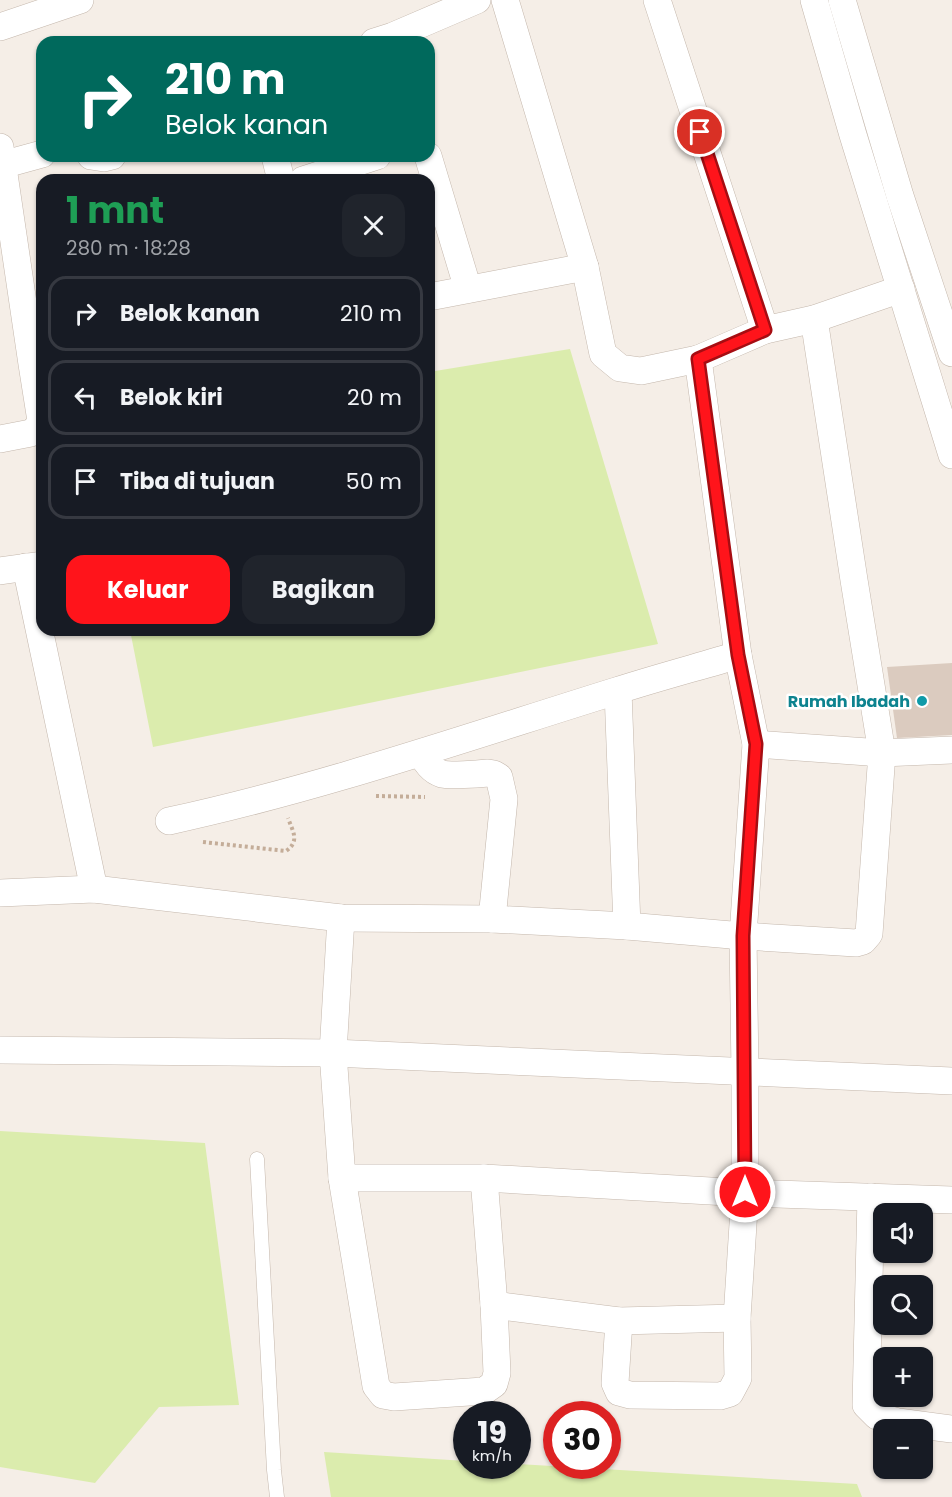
<!DOCTYPE html>
<html lang="id">
<head>
<meta charset="utf-8">
<style>
	:root { --surface:#171b24; --page:#20242c; --text:#f1f3f6; --muted:#9ea1a6; --line:#363941; --accent:#ff141b }
	body { margin:0; font-family:Poppins,sans-serif; background:var(--page); color:var(--text); height:100vh; display:flex; flex-direction:column; font-size:22px; white-space:nowrap }
	* { box-sizing:border-box; margin:0 }
	p { font-size:20px; color:var(--muted) }
	.icon { flex:none; width:33px; height:33px; fill:none; stroke:currentColor; stroke-width:2; stroke-linecap:round; stroke-linejoin:round }
	.map { position:relative; flex:1; overflow:hidden }
	.details { position:absolute; left:36px; top:174px; width:399px; height:462px; display:flex; flex-direction:column; background:var(--surface); border-radius:18px; box-shadow:0 2px 4px #0004 }
	.details>* { flex:none }
	.banner { position:absolute; left:36px; top:36px; width:399px; height:126px; border-radius:18px; box-shadow:0 2px 4px #0004; background:#00695c; color:#fff; overflow:hidden }
	.fabs { position:absolute; left:873px; top:1203px; display:grid; gap:12px }
	.fabs a { display:grid; place-items:center; width:60px; height:60px; border-radius:12px; background:var(--surface); box-shadow:0 2px 4px #0004; font-size:30px }
	.speed { position:absolute; left:453px; top:1401px; display:flex; gap:12px; font-size:30px; font-weight:700; text-align:center }
	.speed>* { display:grid; place-content:center; width:78px; height:78px; border-radius:50%; background:var(--surface); box-shadow:0 2px 4px #0004; line-height:1 }
	.speed small { font-size:15px; font-weight:400 }
	.speed .limit { border:9px solid #d22; background:#fff; color:#111 }
	.pin { position:absolute; display:grid; place-items:center; width:51px; height:51px; color:#fff; margin:-26px; border:3px solid #fff; border-radius:50%; box-shadow:0 2px 6px #0007 }
	.me { position:absolute; width:66px; margin:-33px; rotate:0deg; stroke-linejoin:round; filter:drop-shadow(0 0 4px #0008) }
	.turn { display:flex; align-items:center; gap:21px; height:126px; padding:0 30px; font-size:27px }
	.turn .icon { width:78px; height:78px; stroke-width:2.5 }
	.turn b { display:block; font-size:42px; line-height:51px }
	.round { display:grid; place-items:center; flex:none; width:63px; height:63px; border-radius:18px; background:var(--page) }
	.overview { display:flex; align-items:center; justify-content:space-between; height:102px; padding:0 30px }
	h1 { font-size:36px; font-weight:700; line-height:45px; color:#1e9e55 }
	.action { display:flex; gap:12px; margin-top:auto; padding:12px 30px }
	.action a { flex:1; height:69px; border-radius:18px; background:var(--accent); color:#fff; font-size:24px; font-weight:700; line-height:69px; text-align:center }
	.action a+a { background:var(--page); color:var(--text) }
	ul { padding:0; list-style:none }
	li { display:flex; align-items:center; gap:18px; height:75px; margin:0 12px 9px; padding:0 18px; border:3px solid var(--line); border-radius:18px }
	li div { flex:1 }
	li b { display:block; font-size:22px }
	li em { font-style:normal }
	.map>svg:first-child { display:block }
	.green { fill:#dbecad }
	.building { fill:#dbcbbf }
	.lines { fill:none; stroke-linecap:round; stroke-linejoin:round }
	.service-casing { stroke:#c4b7ac; stroke-width:15 }
	.minor-casing { stroke:#c4b7ac; stroke-width:28 }
	.path { stroke:#c4ad99; stroke-width:4; stroke-dasharray:3 3; stroke-linecap:butt }
	.service { stroke:#fff; stroke-width:14 }
	.minor { stroke:#fff; stroke-width:27 }
	.route-casing { stroke:#a60d12; stroke-width:15 }
	.route { stroke:#ff141b; stroke-width:10 }
	.culture-dot { fill:#0f9aa8; stroke:#fff; stroke-width:2 }
	.labels { text-anchor:middle; dominant-baseline:central; stroke-width:5; stroke-linejoin:round; paint-order:stroke }
	.culture-label { font-size:16px; font-weight:bold; fill:#0d838f; stroke:#fff; text-anchor:end }
</style>
</head>
<body>
<div class="map">
<svg width="952" height="1497" viewBox="0 0 952 1497">
	<rect width="100%" height="100%" fill="#f5eee7"/>
	<g class="green">
		<path d="M570,349L658,644L153,747L130,630H429V372Z"/>
		<path d="M0,1131L205,1143L239,1405L159,1407L95,1483L0,1467Z"/>
		<path d="M324,1452L466,1461V1466H518V1464L857,1484L862,1497H331Z"/>
	</g>
	<path class="building" d="M952,663V735L897,738L887,667Z"/>
	<g class="lines">
		<defs>
			<path id="service" d="M257,1159L274,1470L277,1497"/>
			<g id="minor">
				<path d="M505,0L585,267L603,354L620,368L641,371L698,359L765,330L814,319L901,289"/>
				<path d="M657,0L765,330"/>
				<path d="M814,0L853,135L952,455"/>
				<path d="M842,0L900,196L952,353"/>
				<path d="M0,27L80,0"/>
				<path d="M374,42L393,36L477,0"/>
				<path d="M0,147L32,364L41,421L37,428L31,433L0,439"/>
				<path d="M91,156L104,158L112,156"/>
				<path d="M275,156L281,180"/>
				<path d="M428,156L468,289"/>
				<path d="M2,165L42,154"/>
				<path d="M303,180L377,156"/>
				<path d="M429,297L585,267"/>
				<path d="M26,567L94,889"/>
				<path d="M0,571L42,565"/>
				<path d="M618,691L627,926"/>
				<path d="M756,744L882,753L952,750"/>
				<path d="M422,753C425,762 432,771 442,774C449,776 478,774 488,773L494,774L499,777L504,799L492,919"/>
				<path d="M169,821C321,788 468,737 616,691C656,678 698,667 738,655"/>
				<path d="M0,893L94,889L341,918L492,919L627,926L743,936L856,943L863,941L869,934L882,753L854,580L814,319"/>
				<path d="M341,918L333,1053L342,1178L376,1386L383,1395L394,1397L484,1391L494,1384L497,1373L494,1305L484,1178"/>
				<path d="M0,1050L333,1053L952,1081"/>
				<path d="M342,1178H484L745,1193L952,1200"/>
				<path d="M871,1197L866,1405L877,1416L898,1422L952,1429"/>
				<path d="M494,1305L619,1321L737,1318"/>
				<path d="M619,1321L615,1383L619,1392L630,1395L720,1396L730,1393L738,1378L737,1318L745,1193V1072L743,936L756,744L738,655L698,359"/>
			</g>
		</defs>
		<use href="#service" class="service-casing"/>
		<use href="#minor" class="minor-casing"/>
		<g class="path">
			<path d="M376,796L425,797"/>
			<path d="M203,842L286,851C300,841 293,832 288,818"/>
		</g>
		<use href="#service" class="service"/>
		<use href="#minor" class="minor"/>
	</g>
	<g class="lines">
		<defs>
			<path id="route" d="M700,132L765,330L698,359L738,655L756,744L743,936L745,1192"/>
		</defs>
		<use href="#route" class="route-casing"/>
		<use href="#route" class="route"/>
	</g>
	<circle class="culture-dot" cx="922" cy="701" r="6"/>
	<g class="labels">
		<g class="culture-label">
			<text x="910" y="701">Rumah Ibadah</text>
		</g>
	</g>
</svg>
<div class="fabs">
<a><svg class="icon" aria-label="sound" viewBox="0 0 24 24"><path d="M4 9h4l5-4v14l-5-4H4zM17 9q2 3 0 6"/></svg></a>
<a><svg class="icon" aria-label="search" viewBox="0 0 24 24"><circle cx="10" cy="10" r="6"/><path d="M15 15l6 6"/></svg></a>
<a>+</a>
<a>−</a>
</div>
<div class="speed"><div>19<small>km/h</small></div><div class="limit">30</div></div>
<div class="pin" style="left:700px;top:132px;background:#d93025"><svg class="icon" aria-label="arrive" viewBox="0 0 24 24"><path d="M6 21V4h12l-3 4 3 4H6"/></svg></div>
<svg class="me" style="left:745px;top:1192px" viewBox="-20 -20 40 40"><circle r="17" fill="#ff141b" stroke="#fff" stroke-width="3"/><path d="M0-11L8 9 0 5-8 9z" fill="#fff"/></svg>
<div class="banner">
<div class="turn"><svg class="icon" aria-label="right" viewBox="0 0 24 24"><path d="M7 20v-9h11M14 6l5 5-5 5"/></svg><div><b>210 m</b>Belok kanan</div></div>
</div>
<section class="details">
<div class="overview"><div><h1>1 mnt</h1><p>280 m · 18:28</p></div><a class="round"><svg class="icon" aria-label="close" viewBox="0 0 24 24"><path d="M6 6l12 12M18 6L6 18"/></svg></a></div>
<ul>
<li><svg class="icon" aria-label="right" viewBox="0 0 24 24"><path d="M7 20v-9h11M14 6l5 5-5 5"/></svg><div><b>Belok kanan</b></div><em>210 m</em></li>
<li><svg class="icon" aria-label="left" viewBox="0 0 24 24"><path d="M17 20v-9H6M10 6l-5 5 5 5"/></svg><div><b>Belok kiri</b></div><em>20 m</em></li>
<li><svg class="icon" aria-label="arrive" viewBox="0 0 24 24"><path d="M6 21V4h12l-3 4 3 4H6"/></svg><div><b>Tiba di tujuan</b></div><em>50 m</em></li>
</ul>
<div class="action"><a>Keluar</a><a>Bagikan</a></div>
</section>
</div>
</body>
</html>
